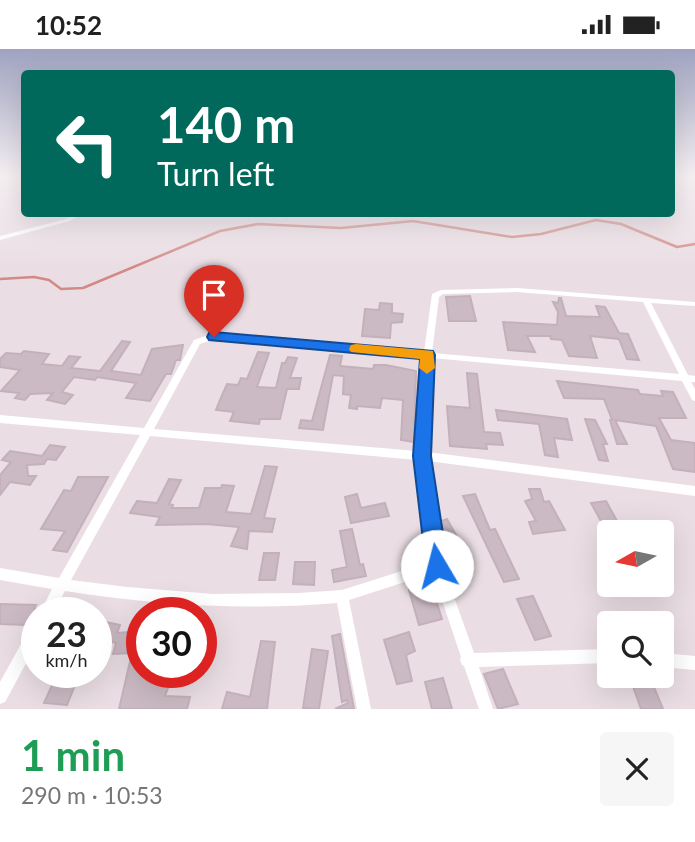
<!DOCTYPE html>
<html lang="en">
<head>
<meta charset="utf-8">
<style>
	:root { --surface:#fff; --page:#f6f6f6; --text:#222; --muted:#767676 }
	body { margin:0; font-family:Lato,sans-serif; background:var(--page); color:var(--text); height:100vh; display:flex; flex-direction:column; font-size:26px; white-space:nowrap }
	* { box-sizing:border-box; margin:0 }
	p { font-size:23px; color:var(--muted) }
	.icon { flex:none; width:38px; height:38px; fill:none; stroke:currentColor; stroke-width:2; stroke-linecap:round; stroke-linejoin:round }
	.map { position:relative; height:660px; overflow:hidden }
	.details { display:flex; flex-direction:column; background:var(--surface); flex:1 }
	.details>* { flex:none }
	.top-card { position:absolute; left:21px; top:21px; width:654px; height:147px; border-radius:7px; box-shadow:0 7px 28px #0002; background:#00695c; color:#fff; overflow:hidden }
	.needle { width:46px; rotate:261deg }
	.buttons { position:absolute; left:597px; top:471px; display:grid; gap:14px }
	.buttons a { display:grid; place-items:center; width:77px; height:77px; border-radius:7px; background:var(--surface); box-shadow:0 7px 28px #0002; font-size:35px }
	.speed { position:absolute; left:21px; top:548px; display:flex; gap:14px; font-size:35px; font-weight:700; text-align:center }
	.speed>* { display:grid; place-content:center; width:91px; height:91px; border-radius:50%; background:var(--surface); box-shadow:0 7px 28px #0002; line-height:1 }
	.speed small { font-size:18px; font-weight:400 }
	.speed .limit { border:10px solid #d22; background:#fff; color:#111 }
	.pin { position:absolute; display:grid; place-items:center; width:60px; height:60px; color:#fff; margin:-72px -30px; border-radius:50% 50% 50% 0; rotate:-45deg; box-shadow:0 0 7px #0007 }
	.pin .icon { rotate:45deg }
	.me { position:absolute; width:77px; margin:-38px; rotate:352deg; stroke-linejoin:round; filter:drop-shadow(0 0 5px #0008) }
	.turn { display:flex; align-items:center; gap:24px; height:147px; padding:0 21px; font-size:32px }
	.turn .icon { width:91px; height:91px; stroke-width:2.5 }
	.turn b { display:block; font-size:49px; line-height:60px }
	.round { display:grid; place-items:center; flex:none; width:74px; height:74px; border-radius:7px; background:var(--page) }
	.overview { display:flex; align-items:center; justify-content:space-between; height:119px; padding:0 21px }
	h1 { font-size:42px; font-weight:700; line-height:52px; color:#1e9e55 }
	.status { display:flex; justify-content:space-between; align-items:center; height:49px; padding:0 35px; background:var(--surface); direction:ltr }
	.status svg { height:19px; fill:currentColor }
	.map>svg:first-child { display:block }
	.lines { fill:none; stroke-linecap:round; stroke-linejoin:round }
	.stream { stroke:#d18a84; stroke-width:2.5 }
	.building { fill:#cbbac3; stroke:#c4b0ba; stroke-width:2 }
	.minor { fill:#fff; fill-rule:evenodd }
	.route { fill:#1a73e8; stroke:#114b97; stroke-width:2 }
	.slow { fill:#f59e0b }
</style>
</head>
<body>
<div class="status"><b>10:52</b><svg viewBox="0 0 49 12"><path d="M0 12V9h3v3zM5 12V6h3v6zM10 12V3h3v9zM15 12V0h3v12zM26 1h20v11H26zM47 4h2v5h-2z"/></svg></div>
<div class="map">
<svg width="695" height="660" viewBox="0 0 695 660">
	<rect width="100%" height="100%" fill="#eadee4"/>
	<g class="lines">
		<path class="stream" d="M0,230L34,228L49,231L61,240L83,239L220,182L258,175L341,179L413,172L512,188L541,185L596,171L621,175L677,198L695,195"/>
	</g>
	<g class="building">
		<path d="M470,247L476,272H449L446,248Z"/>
		<path d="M559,249H561L566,267L600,268L596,257L605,258L619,284L628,285L639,311L627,310L619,290L590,287L597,309L569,307L562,291L551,290L550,287H527L535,303L508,301L503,273L557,276L558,263L553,253L558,254Z"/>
		<path d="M380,254L392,255V264L403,265L402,273L391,274L390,289L362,287L365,260L379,261Z"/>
		<path d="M122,292L130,293L111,322L141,326L152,300L183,296L180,311H176L171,325H166L150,352L126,349L136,334L97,328L95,331L74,328L62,343L73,346L65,355L47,351L53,344L30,345L25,351L15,349L19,344L1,342L20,321L0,318V310L6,304L21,305L24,302L49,305L42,315L62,317L69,307L80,308L71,319L100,322Z"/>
		<path d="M258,303L269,304L257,338L276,339L282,314H285L288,308L297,309L290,329H301L299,340H287L280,370H260L259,375L230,372L234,363L216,361L220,351L227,335L238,336L241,329L247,330Z"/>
		<path d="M330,306L342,307L340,317L373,320L374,316H386L416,322L414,393L401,391L403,351L382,349L380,359L357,357V360L349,359L351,346L343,345L344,327L333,326L323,381L299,379L301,371L312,372Z"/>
		<path d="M467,324L477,325L484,383L500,384L503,396L486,395L487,400L450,397L447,357L470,359Z"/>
		<path d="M557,332L638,341L640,345L663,347L661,342L673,343L686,369H659L671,391L695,394V423L673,420L656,377L615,371L627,395H617L610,371H612L604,350L564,349Z"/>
		<path d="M496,361L567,370L572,391L554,389L558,408L545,406L539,375L498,371Z"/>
		<path d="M585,370L595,371L607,395H603L608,412L599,411Z"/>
		<path d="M50,396L65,398L56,411L47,410L44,415L27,416L28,427H36L30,436L10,433L0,446V426L11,413L2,411L10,402L42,407Z"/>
		<path d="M265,417L277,418L264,469L275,470L272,483L249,482L247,500L231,497L239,478L206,475L156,476L160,468L130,464L137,452L157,454L169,430L181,431L169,455L173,456L172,459H199L205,439H221L222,436L234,437L226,463L251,465Z"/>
		<path d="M78,428H108L67,503L53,501L65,482L41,480L64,441L71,442Z"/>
		<path d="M529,440H540L544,453L549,452L565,481L533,485L529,473L536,472L525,452L532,450Z"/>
		<path d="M357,445L361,459L385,454L389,467L351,474L345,448Z"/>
		<path d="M475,445L490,481L495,480L519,530L504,533L463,447Z"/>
		<path d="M606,452L617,472L602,474L591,454Z"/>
		<path d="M447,470L457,488L442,493L439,473Z"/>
		<path d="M352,480L360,516L363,515L366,527L334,533L332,521L347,518L340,482Z"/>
		<path d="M264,504H279L275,531H259Z"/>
		<path d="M295,513H315L314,536L293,535Z"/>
		<path d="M431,536L442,570L419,576L409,541Z"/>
		<path d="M533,547L551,587L535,591L517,550Z"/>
		<path d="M0,555L36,556L34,560L37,561V571L26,576L0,575Z"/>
		<path d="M106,573L120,576L117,584L142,582V623H174L165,647L190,648L187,660H119L132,604L113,605L116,594L97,589Z"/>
		<path d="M409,583L415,602L406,606L412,632L397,635L384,591Z"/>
		<path d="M340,585L354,660H335L348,654L347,651L342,653L332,587Z"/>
		<path d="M261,592L275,593L267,660H222L227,643L250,648Z"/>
		<path d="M312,600L328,602L319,660L303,659Z"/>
		<path d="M503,620L518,655L498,660L484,625Z"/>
		<path d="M629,626H649L663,660H641Z"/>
		<path d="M443,629L452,660H432L425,633Z"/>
		<path d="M53,634L75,636L67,656L44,654Z"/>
	</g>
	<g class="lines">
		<g class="minor">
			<path d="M692,126H695V128Z"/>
			<path d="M76,164H83L70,172L0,191V187L66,170Z"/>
			<path d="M517,239L695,253V257L651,254L688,326L695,327V333H691L695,340V352L692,351L682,332L432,309L427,403L695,437V447L428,412L443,517L474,604L609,600V614L479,618L493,660H479L464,617L462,616L460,611L461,608L433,524L349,551L371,660H357L337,554C246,562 156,556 65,542L53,564H40L52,540L0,531V519L59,529L140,386L0,374V366L144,379L194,291L214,284L424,303L432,245L441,241ZM517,243L643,253L679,325L432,304L439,248L443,245ZM215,290L424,309L417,402L154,380L200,295ZM150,387L417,411L430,513L342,541L299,544L213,545L127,538L71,531Z"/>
			<path d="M37,573V594L5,653L0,655V633L32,575Z"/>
			<path d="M662,604L695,607V621L662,618Z"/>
		</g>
	</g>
	<linearGradient id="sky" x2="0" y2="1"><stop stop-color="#9fa3c0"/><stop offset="0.58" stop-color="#f6f0f3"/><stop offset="1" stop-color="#f6f0f3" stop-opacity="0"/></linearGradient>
	<rect width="695" height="218" fill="url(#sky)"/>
	<path class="route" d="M214,283L433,302L435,306L431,407L448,517L445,525L437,528L429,525L426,517L413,407L420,310L209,291L207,288L209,284Z"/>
	<path class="slow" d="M356,295L433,302L435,319L427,325L419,319L420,310L351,303L349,300L351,296Z"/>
</svg>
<div class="buttons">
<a><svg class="needle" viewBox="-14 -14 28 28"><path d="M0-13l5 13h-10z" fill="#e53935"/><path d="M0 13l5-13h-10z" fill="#767676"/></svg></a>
<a><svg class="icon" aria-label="search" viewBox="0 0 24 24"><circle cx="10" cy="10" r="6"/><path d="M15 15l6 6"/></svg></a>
</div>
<div class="speed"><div>23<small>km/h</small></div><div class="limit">30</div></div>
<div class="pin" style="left:214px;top:288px;background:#d93025"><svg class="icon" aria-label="arrive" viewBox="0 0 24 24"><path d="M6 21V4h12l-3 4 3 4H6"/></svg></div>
<svg class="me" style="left:437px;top:517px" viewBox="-20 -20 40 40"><circle r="19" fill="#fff"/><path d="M0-13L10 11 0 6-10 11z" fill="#1a73e8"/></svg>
<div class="top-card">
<div class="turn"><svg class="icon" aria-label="left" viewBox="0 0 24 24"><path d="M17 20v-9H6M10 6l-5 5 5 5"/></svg><div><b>140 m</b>Turn left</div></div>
</div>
</div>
<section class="details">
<div class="overview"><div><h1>1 min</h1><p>290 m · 10:53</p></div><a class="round"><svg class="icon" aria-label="close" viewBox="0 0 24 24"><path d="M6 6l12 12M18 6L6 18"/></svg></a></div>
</section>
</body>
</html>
